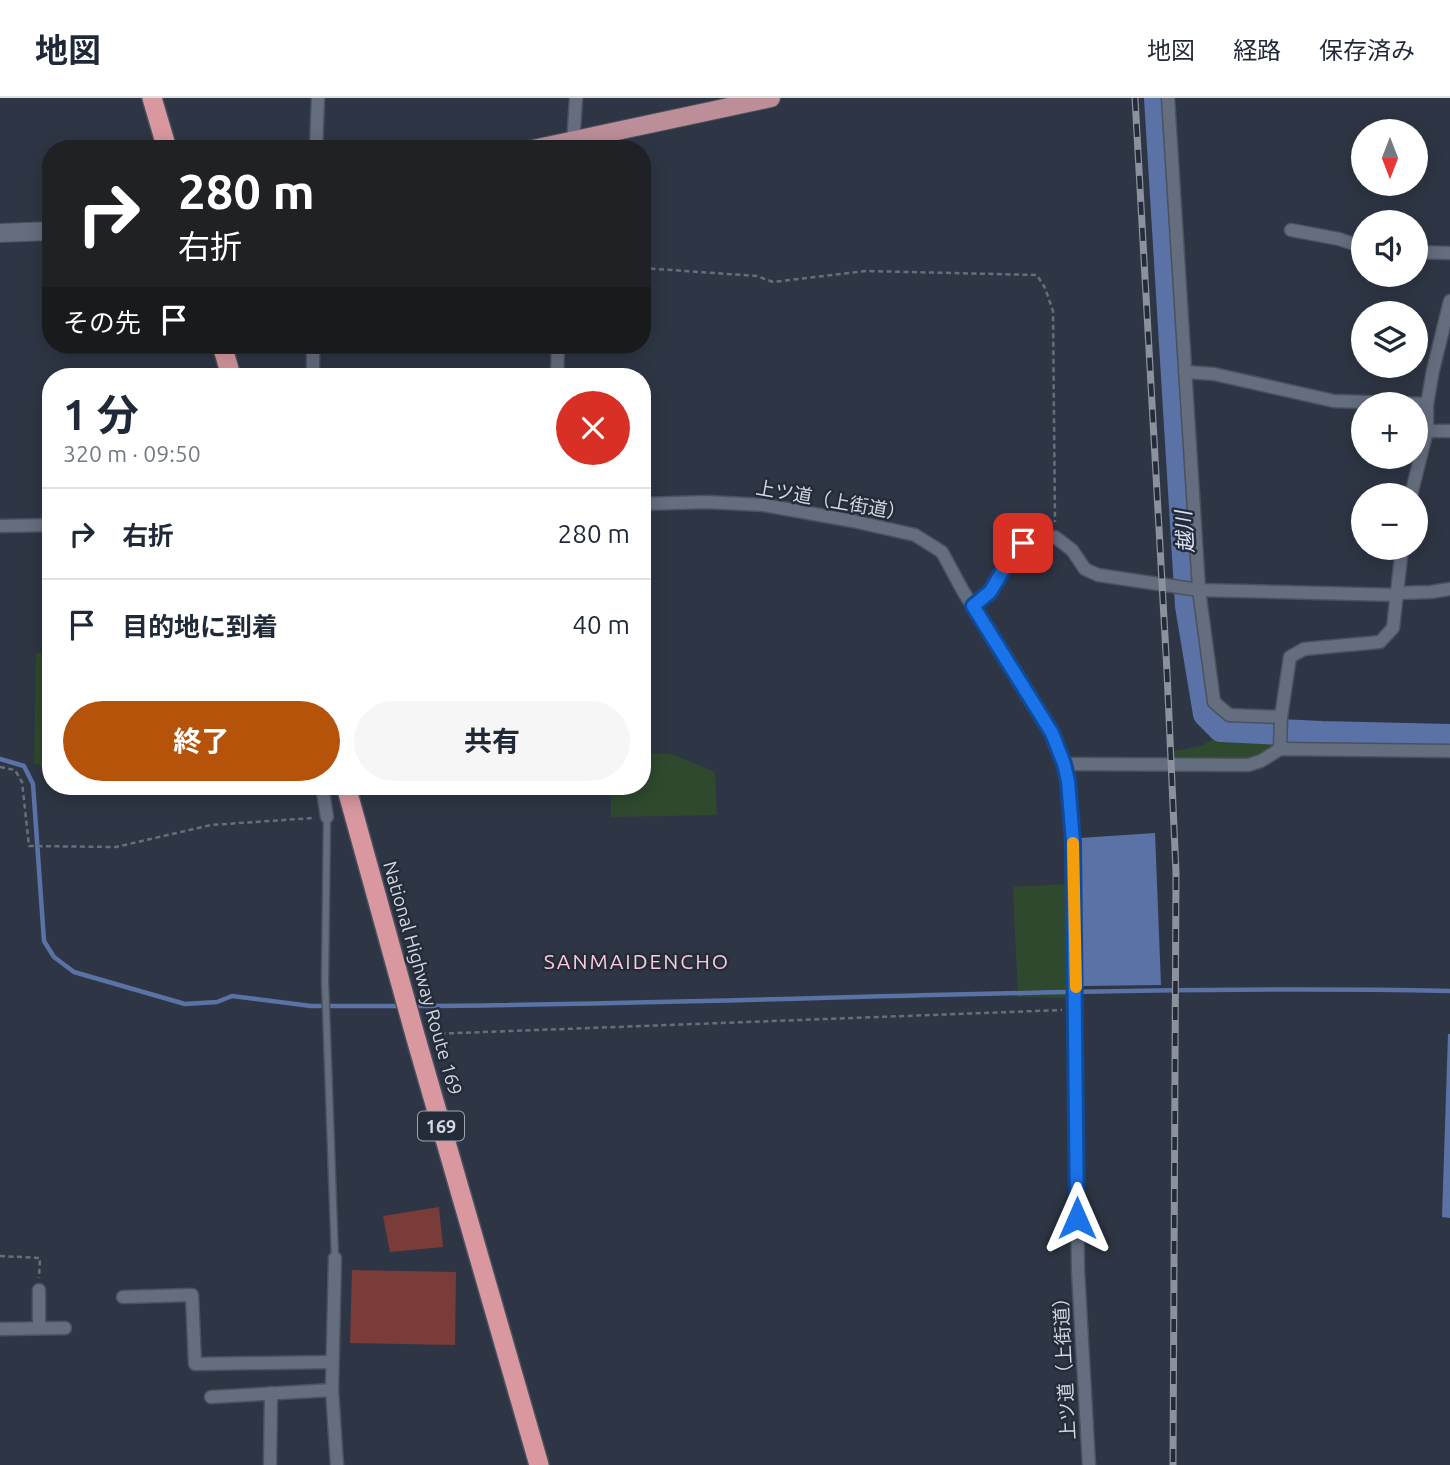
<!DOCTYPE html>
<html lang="ja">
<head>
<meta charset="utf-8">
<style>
	:root { --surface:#fff; --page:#f6f6f7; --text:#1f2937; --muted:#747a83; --line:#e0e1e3; --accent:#b45309 }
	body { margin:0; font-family:Ubuntu,"Noto Sans JP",sans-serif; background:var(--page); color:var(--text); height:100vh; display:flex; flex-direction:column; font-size:26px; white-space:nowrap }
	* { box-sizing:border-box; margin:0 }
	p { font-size:23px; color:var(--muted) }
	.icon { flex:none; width:38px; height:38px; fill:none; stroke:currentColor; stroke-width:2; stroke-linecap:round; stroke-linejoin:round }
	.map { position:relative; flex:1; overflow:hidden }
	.side { position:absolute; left:42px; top:270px; width:609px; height:427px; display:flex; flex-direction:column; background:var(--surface); border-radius:28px; box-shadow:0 4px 18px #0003 }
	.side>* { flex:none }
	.banner { position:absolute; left:42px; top:42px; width:609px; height:214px; border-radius:28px; box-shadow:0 4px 18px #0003; background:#202124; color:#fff; overflow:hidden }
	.needle { width:46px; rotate:180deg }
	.fabs { position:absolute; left:1351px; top:21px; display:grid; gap:14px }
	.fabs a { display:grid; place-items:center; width:77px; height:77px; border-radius:50%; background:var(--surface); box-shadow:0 4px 18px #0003; font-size:35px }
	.pin { position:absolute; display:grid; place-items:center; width:60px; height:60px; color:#fff; margin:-30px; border-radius:14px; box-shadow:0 4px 10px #0006 }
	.me { position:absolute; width:77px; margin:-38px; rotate:0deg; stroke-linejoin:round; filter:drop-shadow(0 0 5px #0008) }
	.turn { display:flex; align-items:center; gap:24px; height:147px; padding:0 21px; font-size:32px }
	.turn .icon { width:91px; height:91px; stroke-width:2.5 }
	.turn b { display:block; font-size:49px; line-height:60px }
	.then { display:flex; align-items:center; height:66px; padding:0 21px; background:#0003; gap:14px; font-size:26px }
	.round { display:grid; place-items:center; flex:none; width:74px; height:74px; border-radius:37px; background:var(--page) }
	.headline { display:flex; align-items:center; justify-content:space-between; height:119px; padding:0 21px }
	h1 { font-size:42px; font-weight:700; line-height:52px }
	.button { display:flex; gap:14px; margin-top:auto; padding:14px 21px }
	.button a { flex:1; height:80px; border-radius:42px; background:var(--accent); color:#fff; font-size:28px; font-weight:700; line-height:80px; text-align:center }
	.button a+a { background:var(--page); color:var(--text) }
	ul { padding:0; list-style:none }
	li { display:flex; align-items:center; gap:21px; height:91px; padding:0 21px; border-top:2px solid var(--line) }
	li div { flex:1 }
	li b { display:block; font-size:26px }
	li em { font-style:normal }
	header { display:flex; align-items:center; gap:42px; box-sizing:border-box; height:98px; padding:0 35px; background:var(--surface); border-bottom:2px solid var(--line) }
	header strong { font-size:33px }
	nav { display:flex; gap:38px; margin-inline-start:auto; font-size:24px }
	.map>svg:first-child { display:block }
	.green { fill:#2f492e }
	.water { fill:#5a72a6 }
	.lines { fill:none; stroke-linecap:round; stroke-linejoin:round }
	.stream { stroke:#5a72a6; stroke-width:4.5 }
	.river { stroke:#5a72a6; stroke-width:26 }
	.building { fill:#793c39 }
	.service-casing { stroke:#4b515e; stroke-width:9 }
	.minor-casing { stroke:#4b515e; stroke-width:15 }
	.secondary-casing { stroke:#4b515e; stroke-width:20 }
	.primary-casing { stroke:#4b515e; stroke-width:20 }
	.trunk-casing { stroke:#4b515e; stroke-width:22 }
	.path { stroke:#676e7b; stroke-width:2.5; stroke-dasharray:5 3.5; stroke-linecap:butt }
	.service { stroke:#646e7e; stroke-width:6 }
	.minor { stroke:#646e7e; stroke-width:12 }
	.secondary { stroke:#646e7e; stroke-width:18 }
	.primary { stroke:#bc8e98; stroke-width:18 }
	.trunk { stroke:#d998a0; stroke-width:19 }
	.rail-casing { stroke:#8b919d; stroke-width:7 }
	.rail { stroke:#242c3a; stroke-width:4.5; stroke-dasharray:13; stroke-linecap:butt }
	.route-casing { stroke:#114b97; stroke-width:18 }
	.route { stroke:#1a73e8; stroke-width:12 }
	.slow { stroke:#f59e0b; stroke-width:12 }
	.labels { text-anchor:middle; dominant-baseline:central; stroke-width:5; stroke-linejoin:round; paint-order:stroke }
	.shield { fill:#242c3a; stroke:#9ea4ae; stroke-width:2 }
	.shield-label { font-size:18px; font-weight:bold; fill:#d2d7e0 }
	.street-label { font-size:19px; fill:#d2d7e0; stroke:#242c3a }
	.water-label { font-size:21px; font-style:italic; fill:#d9e1f1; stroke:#242c3a }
	.neighbourhood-label { font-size:21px; letter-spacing:2px; fill:#fccadb; stroke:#242c3a }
</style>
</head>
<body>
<header>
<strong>地図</strong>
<nav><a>地図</a><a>経路</a><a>保存済み</a></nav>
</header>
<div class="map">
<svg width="1450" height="1367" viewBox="0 0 1450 1367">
	<rect width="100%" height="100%" fill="#2e3645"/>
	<g class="green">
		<path d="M36,555H51V669L34,666Z"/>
		<path d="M1230,632L1280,635L1279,651L1261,662L1174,666L1175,653L1201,648Z"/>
		<path d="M642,655L672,656L715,674L717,717L611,719V688H642Z"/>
		<path d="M1068,786V900L1018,899L1013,789Z"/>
	</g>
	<g class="water">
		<path d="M1155,735L1161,887L1083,888L1080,740Z"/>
		<path d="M1448,936H1450V1120L1442,1119Z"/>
	</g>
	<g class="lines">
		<g class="stream">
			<path d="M0,661L24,668L33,686L44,843L54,859L74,874L185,906L217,904L232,898L311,908H401"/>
			<path d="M413,908C759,906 1104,886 1450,893"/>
		</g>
		<path class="river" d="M1157,0L1188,508L1206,616L1221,631L1321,636L1450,639"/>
	</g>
	<g class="building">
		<path d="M439,1109L443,1149L390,1154L383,1118Z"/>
		<path d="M352,1172L456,1174L455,1247L350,1245Z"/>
	</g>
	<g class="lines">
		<defs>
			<path id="service" d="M327,719L325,883L335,1160"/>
			<g id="minor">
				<path d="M1168,0L1199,492L1214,604L1229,617L1281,619"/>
				<path d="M573,47L576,0"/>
				<path d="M316,51L318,0"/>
				<path d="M1291,132L1339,141L1363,149"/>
				<path d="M1416,154L1450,155"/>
				<path d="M313,247V278"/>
				<path d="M1185,274L1214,276L1334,303L1427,306"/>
				<path d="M557,278L558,247"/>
				<path d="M1427,333H1450"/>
				<path d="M1411,397L1427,333V306L1433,272L1450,203"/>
				<path d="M642,406L706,404L764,407L853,423L915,437L942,454L963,493L1052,635L1064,666L1068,683L1073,744L1078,1173L1089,1367"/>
				<path d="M0,428L51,427"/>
				<path d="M1398,495L1431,494L1450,491"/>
				<path d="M973,508C978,503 986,499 990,493C1016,462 1006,441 1055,439L1072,452L1085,471L1098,477L1199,492L1397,497"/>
				<path d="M1280,651L1281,619L1290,559L1304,551L1380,544L1393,530L1402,450"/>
				<path d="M1064,666L1248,667L1261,663L1280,651L1450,653"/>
				<path d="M322,688L327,719"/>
				<path d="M335,1160L332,1292L337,1367"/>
				<path d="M123,1199L192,1197L195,1266L332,1264"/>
				<path d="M39,1230V1192"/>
				<path d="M0,1231L65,1230"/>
				<path d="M211,1299L332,1292"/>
				<path d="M270,1367L271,1295"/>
			</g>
			<path id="secondary" d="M0,135L51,133"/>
			<path id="primary" d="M533,51L771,0"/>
			<g id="trunk">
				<path d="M152,0L167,51"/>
				<path d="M222,247L231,278"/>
				<path d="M346,688L415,937L539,1367"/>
			</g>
		</defs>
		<use href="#service" class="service-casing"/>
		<use href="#minor" class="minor-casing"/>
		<use href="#secondary" class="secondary-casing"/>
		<use href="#primary" class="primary-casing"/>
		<use href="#trunk" class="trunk-casing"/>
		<g class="path">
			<path d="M642,170L757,178L773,184L866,173L1037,177L1045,190L1053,213L1055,424"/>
			<path d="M0,669L15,672L22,684L29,748L116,749L211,727L313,720"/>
			<path d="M432,936L1062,912"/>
			<path d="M0,1158L40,1160L39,1180"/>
		</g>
		<use href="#service" class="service"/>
		<use href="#minor" class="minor"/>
		<use href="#secondary" class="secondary"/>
		<use href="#primary" class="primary"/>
		<use href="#trunk" class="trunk"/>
		<defs>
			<path id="rail" d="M1135,0L1167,574L1176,774L1173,1367"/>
		</defs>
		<use href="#rail" class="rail-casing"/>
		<use href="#rail" class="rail"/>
	</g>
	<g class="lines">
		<defs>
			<path id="route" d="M1023,445L1014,454L990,494L973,508L1052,635L1064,666L1068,683L1073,744L1077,1120"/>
		</defs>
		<use href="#route" class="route-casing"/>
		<use href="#route" class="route"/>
		<path class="slow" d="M1073,745L1076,889"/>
	</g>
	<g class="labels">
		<rect class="shield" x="418" y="1013.5" width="46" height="29" rx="5"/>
		<g class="shield-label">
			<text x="441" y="1028">169</text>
		</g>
		<g class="street-label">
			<text transform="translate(831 402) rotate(10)">上ツ道（上街道）</text>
			<text transform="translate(423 880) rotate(74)">National Highway Route 169</text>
			<text transform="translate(1064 1266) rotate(-93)">上ツ道（上街道）</text>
		</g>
		<g class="water-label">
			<text transform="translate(1184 434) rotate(-94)">越川</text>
		</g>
		<g class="neighbourhood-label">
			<text x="637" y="863">SANMAIDENCHO</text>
		</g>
	</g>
</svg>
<div class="fabs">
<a><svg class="needle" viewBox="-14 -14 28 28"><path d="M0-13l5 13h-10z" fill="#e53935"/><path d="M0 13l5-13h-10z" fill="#747a83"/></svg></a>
<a><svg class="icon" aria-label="sound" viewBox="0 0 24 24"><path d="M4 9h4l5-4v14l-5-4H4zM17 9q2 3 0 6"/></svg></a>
<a><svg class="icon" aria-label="layers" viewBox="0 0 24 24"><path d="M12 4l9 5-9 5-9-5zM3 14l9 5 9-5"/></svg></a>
<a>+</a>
<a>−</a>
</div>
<div class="pin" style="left:1023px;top:445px;background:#d93025"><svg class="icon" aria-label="arrive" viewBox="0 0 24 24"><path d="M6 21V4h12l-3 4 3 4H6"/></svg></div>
<svg class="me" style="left:1077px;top:1120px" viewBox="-20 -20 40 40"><path d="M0-17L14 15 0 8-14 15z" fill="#1a73e8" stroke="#fff" stroke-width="4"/></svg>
<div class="banner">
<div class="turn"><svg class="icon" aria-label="right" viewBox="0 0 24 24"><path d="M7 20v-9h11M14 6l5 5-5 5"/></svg><div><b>280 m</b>右折</div></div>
<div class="then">その先<svg class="icon" aria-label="arrive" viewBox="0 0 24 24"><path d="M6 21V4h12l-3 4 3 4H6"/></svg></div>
</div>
<section class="side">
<div class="headline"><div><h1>1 分</h1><p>320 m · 09:50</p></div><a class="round" style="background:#d93025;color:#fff"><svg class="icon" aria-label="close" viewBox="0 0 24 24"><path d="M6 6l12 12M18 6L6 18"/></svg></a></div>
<ul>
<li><svg class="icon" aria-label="right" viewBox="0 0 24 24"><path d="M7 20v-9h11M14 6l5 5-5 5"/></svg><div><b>右折</b></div><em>280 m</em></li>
<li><svg class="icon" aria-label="arrive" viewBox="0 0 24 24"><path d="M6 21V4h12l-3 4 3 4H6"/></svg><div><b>目的地に到着</b></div><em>40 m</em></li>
</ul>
<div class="button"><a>終了</a><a>共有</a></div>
</section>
</div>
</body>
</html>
